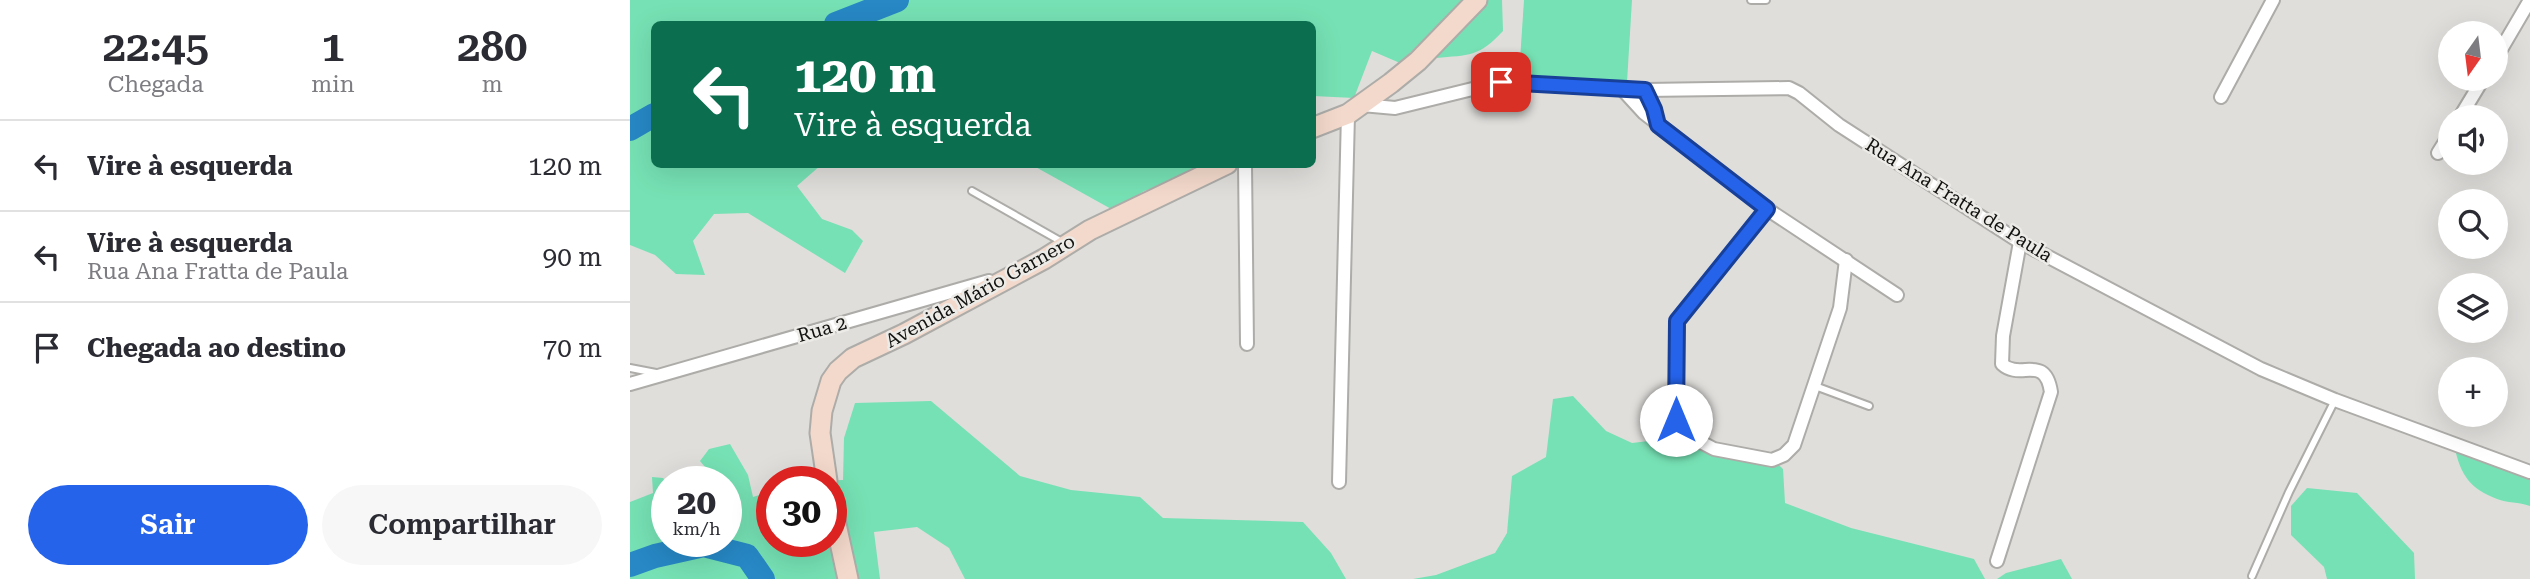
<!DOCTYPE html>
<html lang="pt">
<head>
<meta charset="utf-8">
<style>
	:root { --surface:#fff; --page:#f7f7f7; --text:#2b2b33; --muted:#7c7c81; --line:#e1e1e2; --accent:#2563eb }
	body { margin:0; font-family:"Roboto Serif",serif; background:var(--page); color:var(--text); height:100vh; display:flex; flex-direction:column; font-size:26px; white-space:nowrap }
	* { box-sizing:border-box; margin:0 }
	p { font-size:23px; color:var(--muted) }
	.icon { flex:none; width:38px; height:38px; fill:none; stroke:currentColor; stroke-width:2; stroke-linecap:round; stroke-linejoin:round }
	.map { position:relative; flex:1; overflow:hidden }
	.sheet { display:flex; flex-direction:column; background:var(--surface); width:630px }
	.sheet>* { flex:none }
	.hud { position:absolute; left:21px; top:21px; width:665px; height:147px; border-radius:10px; box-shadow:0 7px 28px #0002; background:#0b6e4f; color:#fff; overflow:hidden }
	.needle { width:46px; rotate:194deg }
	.controls { position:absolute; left:1808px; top:21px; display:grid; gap:14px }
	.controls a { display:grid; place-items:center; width:70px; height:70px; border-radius:50%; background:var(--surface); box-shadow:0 7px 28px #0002; font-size:35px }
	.speed { position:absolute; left:21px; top:466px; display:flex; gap:14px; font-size:35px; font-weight:700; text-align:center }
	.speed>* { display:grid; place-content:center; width:91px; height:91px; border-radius:50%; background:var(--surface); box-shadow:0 7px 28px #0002; line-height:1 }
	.speed small { font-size:18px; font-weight:400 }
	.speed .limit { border:10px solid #d22; background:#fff; color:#111 }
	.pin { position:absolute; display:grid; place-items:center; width:60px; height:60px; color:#fff; margin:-30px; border-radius:14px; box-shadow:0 4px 10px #0006 }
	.me { position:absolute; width:77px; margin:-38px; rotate:0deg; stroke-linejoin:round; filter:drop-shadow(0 0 5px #0008) }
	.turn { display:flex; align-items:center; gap:24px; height:147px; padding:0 28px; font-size:32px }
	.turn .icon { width:91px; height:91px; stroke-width:2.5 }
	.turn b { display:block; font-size:49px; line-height:60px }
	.eta { display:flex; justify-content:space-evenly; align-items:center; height:119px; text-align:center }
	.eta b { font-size:42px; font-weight:600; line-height:49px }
	.cta { display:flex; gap:14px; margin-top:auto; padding:14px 28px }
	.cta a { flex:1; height:80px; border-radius:42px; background:var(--accent); color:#fff; font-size:28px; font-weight:600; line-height:80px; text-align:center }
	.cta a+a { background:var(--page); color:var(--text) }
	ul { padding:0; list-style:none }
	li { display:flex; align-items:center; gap:21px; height:91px; padding:0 28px; border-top:2px solid var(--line) }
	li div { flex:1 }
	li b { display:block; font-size:26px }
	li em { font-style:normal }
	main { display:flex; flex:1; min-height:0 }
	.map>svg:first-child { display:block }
	.green { fill:#76e1b4 }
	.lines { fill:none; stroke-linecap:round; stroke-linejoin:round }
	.river { stroke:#2788c5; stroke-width:24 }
	.lane-casing { stroke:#adaca9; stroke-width:10 }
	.street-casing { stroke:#adaca9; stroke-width:16 }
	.secondary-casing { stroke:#adaca9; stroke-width:23 }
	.lane { stroke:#fff; stroke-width:6 }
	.street { stroke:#fff; stroke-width:12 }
	.secondary { stroke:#f3d9cb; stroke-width:19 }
	.route-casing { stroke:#184099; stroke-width:18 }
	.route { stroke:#2563eb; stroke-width:12 }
	.labels { text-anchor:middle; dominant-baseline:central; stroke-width:5; stroke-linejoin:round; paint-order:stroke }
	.street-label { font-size:19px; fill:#121210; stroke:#ecebe8 }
</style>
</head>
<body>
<main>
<section class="sheet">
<div class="eta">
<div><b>22:45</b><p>Chegada</p></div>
<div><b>1</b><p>min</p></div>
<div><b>280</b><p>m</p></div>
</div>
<ul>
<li><svg class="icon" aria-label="left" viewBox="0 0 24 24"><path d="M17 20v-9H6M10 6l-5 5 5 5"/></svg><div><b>Vire à esquerda</b></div><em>120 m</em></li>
<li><svg class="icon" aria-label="left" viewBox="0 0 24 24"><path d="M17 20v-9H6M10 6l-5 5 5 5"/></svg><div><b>Vire à esquerda</b><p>Rua Ana Fratta de Paula</p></div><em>90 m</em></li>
<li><svg class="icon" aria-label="arrive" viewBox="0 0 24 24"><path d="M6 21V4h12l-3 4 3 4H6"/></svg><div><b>Chegada ao destino</b></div><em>70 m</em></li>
</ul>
<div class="cta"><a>Sair</a><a>Compartilhar</a></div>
</section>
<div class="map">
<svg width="1900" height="579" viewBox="0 0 1900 579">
	<rect width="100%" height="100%" fill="#dfdedb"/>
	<g class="green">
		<path d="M0,0H872L873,31C849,57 839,55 806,58L788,45L770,63L742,51L724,98L683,96L682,24H24V164L191,165L167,186L192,219L222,230L233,241L215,273L118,213L84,214L63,241L75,275L46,274L25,255L0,245Z"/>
		<path d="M894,0H1002L997,82L889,75Z"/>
		<path d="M402,165H563V175L514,191L483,210Z"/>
		<path d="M943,396L976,431L1002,443L1052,437L1137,454L1153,469L1155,503L1221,528L1344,559L1355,579H783L806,575L865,553L877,533L882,476L916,457L923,399Z"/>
		<path d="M301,401L390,476L441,490L510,497L533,518L673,522L701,553L716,579H335L319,548L287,527L244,532L250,579H0V502L23,493L22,477L33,478L37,482V541H96V481H85L86,480L70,461L79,449L100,444L118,475L123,497L142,491V541H201V481H170L213,480L214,438L225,403Z"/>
		<path d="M1825,449L1900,476V506C1889,502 1877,503 1867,499C1841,489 1831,476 1825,449Z"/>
		<path d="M1677,488L1727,493L1784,553L1785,579H1697L1694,567L1661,535V506Z"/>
		<path d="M1431,559L1442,579H1367L1376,573Z"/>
	</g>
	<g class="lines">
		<g class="river">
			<path d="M206,24L267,0"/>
			<path d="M0,129L24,115"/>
			<path d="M0,565L25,556L74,545L117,556L133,579"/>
		</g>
		<defs>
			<g id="lane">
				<path d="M1121,0H1136"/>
				<path d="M342,191L432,242"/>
				<path d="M0,368L26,373"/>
				<path d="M1185,386L1239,406"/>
				<path d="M1622,576L1659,492L1705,400"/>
			</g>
			<g id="street">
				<path d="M1866,58L1900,0"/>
				<path d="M992,89L1014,113L1137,209L1047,321V420L1063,438L1084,449L1142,460L1154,455L1164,445L1210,308L1216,260"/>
				<path d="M1015,90L1024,109L1028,125"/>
				<path d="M1591,97L1643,0"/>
				<path d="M732,105L765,108L871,82L1015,90L1159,88L1169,93L1209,125L1390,242L1631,369L1705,400L1900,472"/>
				<path d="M1830,117L1853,79"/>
				<path d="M1808,153L1820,134"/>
				<path d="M615,164L617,344"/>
				<path d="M1137,209L1267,295"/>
				<path d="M0,384L359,281"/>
				<path d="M709,482L718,114"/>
				<path d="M1367,561L1421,392C1415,353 1390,381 1372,364L1373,336L1390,242"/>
			</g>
			<g id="secondary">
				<path d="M682,128L718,114L761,83L788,61L847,0"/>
				<path d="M197,481L190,433L192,411L201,381L208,371L223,358L274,334L414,259L460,230L597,164"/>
				<path d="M201,501L218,579"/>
			</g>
		</defs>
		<use href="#lane" class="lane-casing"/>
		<use href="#street" class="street-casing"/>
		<use href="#secondary" class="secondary-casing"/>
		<use href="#lane" class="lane"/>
		<use href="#street" class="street"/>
		<use href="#secondary" class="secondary"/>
	</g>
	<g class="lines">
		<defs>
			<path id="route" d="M871,82L1015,90L1024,109L1028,125L1137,209L1047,321L1046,420"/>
		</defs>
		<use href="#route" class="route-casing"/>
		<use href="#route" class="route"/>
	</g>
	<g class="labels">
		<g class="street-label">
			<text transform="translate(1329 200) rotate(32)">Rua Ana Fratta de Paula</text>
			<text transform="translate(350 291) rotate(-29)">Avenida Mário Garnero</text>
			<text transform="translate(192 329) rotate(-16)">Rua 2</text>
		</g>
	</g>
</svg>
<div class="controls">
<a><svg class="needle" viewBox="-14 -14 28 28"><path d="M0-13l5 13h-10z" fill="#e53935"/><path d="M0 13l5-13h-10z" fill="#7c7c81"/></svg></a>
<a><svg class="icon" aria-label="sound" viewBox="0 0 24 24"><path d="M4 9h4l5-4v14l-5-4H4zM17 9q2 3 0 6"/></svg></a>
<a><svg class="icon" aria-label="search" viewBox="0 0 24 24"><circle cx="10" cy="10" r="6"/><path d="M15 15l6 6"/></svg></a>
<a><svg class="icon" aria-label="layers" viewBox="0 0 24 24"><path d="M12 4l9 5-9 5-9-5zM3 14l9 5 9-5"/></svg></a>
<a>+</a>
</div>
<div class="speed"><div>20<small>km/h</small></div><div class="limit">30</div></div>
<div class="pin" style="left:871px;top:82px;background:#d93025"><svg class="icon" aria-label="arrive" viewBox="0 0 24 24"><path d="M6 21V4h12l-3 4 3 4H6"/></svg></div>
<svg class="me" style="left:1046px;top:420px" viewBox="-20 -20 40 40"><circle r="19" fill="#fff"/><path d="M0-13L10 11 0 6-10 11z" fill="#2563eb"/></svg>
<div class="hud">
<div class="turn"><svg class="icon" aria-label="left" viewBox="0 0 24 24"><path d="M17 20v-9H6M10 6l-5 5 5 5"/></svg><div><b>120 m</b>Vire à esquerda</div></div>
</div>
</div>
</main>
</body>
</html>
